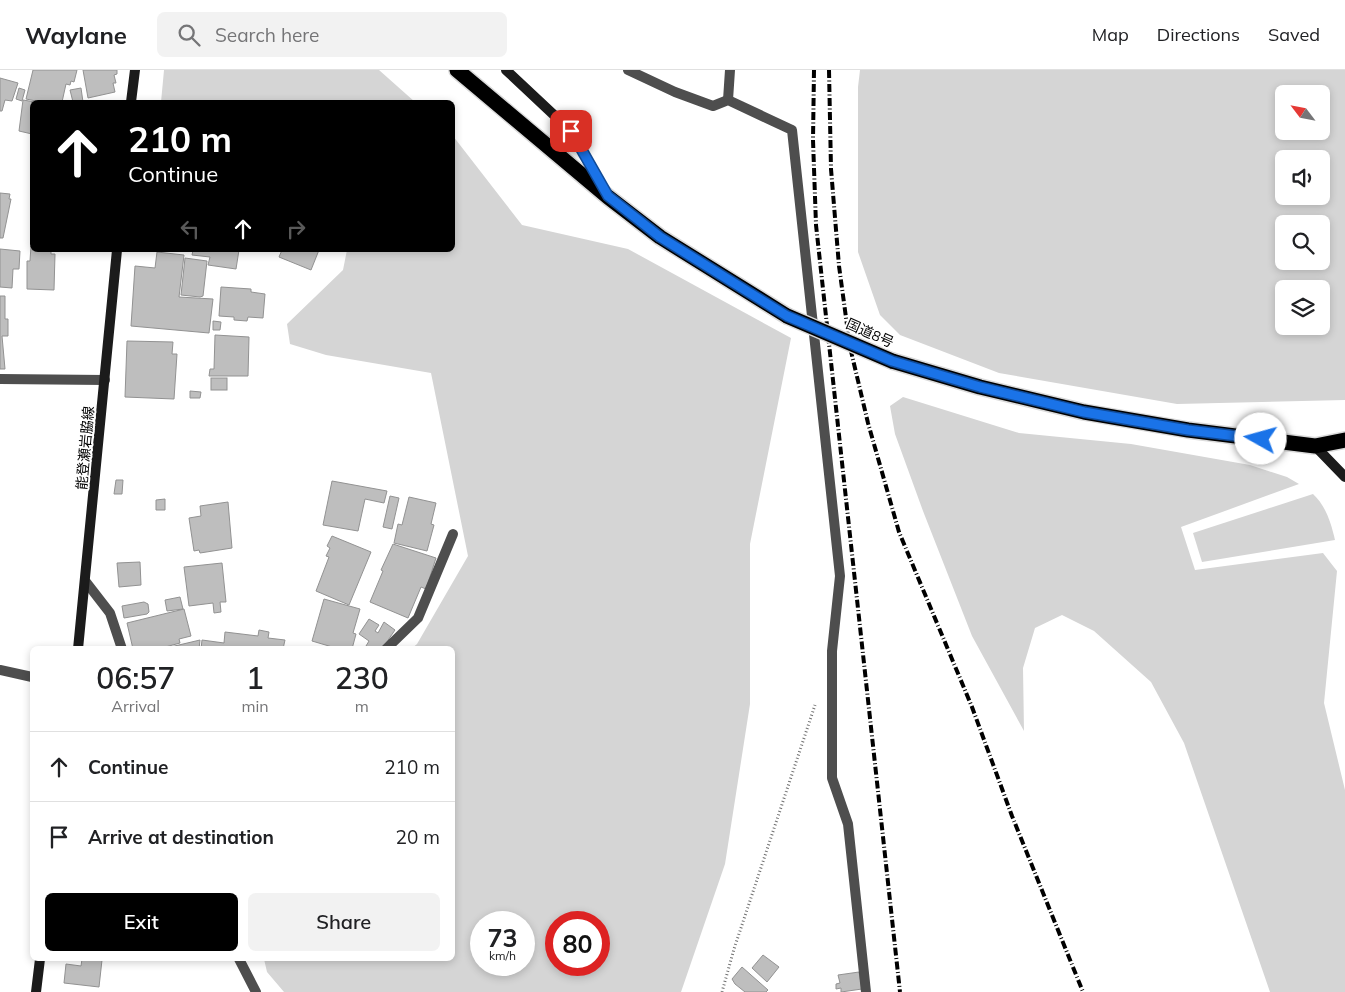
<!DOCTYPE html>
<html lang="en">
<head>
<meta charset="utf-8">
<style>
	:root { --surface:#fff; --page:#f2f2f2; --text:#202124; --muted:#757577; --line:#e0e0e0; --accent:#000 }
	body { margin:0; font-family:Mulish,"Noto Sans JP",sans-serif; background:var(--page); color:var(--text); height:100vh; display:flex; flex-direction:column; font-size:19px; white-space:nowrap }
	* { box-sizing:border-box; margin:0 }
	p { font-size:16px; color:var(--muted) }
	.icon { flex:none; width:28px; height:28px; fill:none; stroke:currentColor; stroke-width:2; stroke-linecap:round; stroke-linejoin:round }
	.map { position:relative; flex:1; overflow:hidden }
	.sheet { position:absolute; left:30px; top:576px; width:425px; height:315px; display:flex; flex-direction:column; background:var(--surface); border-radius:8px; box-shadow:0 2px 8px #0003 }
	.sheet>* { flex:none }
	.banner { position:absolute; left:30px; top:30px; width:425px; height:152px; border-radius:8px; box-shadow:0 2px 8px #0003; background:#000; color:#fff; overflow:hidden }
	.needle { width:32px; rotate:302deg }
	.fabs { position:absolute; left:1275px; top:15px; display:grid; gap:10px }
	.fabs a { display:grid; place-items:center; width:55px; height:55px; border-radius:8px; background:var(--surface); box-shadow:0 2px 8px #0003; font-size:25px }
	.speed { position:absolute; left:470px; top:841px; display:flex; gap:10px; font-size:25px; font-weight:700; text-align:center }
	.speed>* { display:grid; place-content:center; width:65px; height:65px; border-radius:50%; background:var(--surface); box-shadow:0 2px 8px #0003; line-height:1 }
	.speed small { font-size:12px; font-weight:400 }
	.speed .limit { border:8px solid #d22; background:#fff; color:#111 }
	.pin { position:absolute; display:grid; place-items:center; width:42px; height:42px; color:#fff; margin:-21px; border-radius:10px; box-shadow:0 2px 8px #0006 }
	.me { position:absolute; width:55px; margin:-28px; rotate:277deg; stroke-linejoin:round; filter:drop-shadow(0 0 4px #0008) }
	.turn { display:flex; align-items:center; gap:18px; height:105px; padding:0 15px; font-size:22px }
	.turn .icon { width:65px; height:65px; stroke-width:2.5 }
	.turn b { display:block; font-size:35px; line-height:42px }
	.lanes { display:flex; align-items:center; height:48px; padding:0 15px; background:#0003; justify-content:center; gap:25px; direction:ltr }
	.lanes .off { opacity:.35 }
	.eta { display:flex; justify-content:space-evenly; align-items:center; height:85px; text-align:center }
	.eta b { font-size:30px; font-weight:600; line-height:35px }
	.primary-button { display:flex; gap:10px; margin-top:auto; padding:10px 15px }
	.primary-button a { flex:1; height:58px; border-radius:8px; background:var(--accent); color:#fff; font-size:20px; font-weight:600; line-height:58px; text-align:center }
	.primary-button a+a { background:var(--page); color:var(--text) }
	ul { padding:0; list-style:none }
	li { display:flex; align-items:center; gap:15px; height:70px; padding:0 15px; border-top:1px solid var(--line) }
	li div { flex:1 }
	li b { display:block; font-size:19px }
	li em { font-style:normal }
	header { display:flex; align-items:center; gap:30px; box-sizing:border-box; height:70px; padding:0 25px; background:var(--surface); border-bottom:1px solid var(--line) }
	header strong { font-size:24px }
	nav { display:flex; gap:28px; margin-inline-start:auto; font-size:18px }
	.search { width:350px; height:45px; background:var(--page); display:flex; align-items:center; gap:12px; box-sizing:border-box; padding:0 18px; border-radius:8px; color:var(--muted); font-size:19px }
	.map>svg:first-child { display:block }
	.green { fill:#d5d5d5; fill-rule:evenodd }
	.building { fill:#bebebe; stroke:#929292 }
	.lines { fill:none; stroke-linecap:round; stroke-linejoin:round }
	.highway-casing { stroke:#dbdbdb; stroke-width:18 }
	.path { stroke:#707070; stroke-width:3; stroke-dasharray:1 2.5; stroke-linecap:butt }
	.street { stroke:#4e4e4e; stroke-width:10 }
	.secondary { stroke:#1b1b1b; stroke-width:10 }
	.highway { stroke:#000; stroke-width:15 }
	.rail { stroke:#000; stroke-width:4; stroke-dasharray:8 2.5 1 2.5; stroke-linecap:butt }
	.highway-bridge-casing { stroke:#dbdbdb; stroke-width:18; stroke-linecap:butt }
	.highway-bridge { stroke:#000; stroke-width:15 }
	.route-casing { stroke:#114b97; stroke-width:12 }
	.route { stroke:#1a73e8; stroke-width:9 }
	.labels { text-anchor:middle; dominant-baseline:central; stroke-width:4; stroke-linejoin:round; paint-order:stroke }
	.street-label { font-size:14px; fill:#000; stroke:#fff }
</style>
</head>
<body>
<header>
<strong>Waylane</strong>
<div class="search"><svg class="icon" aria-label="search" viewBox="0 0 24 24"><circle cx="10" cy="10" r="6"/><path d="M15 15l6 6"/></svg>Search here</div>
<nav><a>Map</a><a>Directions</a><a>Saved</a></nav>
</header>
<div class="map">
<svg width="1345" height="922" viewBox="0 0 1345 922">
	<rect width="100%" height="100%" fill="#fff"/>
	<g class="green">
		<path d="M164,0H379L415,32H161Z"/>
		<path d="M860,0H1345V330L1177,334L999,303L900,265L880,245L858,182V17ZM1284,24H1321V61H1284ZM1284,89H1321V126H1284ZM1284,154H1321V191H1284ZM1284,219H1321V256H1284Z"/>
		<path d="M453,66L522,155L628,179L791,268L750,474V634L725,794L681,922H284L267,902L264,889H452V579H411L417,574L468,486L431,303L326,285L290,274L287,254L343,200L347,180H452ZM481,852H524V895H481ZM556,852H599V895H556Z"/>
		<path d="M903,327L1019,363L1131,374L1250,395L1287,407L1299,414L1181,457L1195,500L1323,483L1337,501L1324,633L1345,720V922H1270L1184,673L1151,612L1094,561L1062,545L1035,558L1023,598L1024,661L972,566L923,441L895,364L890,336Z"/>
		<path d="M1313,424C1326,436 1331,453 1335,470L1202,492L1193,463Z"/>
	</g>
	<g class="building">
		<path d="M33,0H77L74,12L71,11L70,15L66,14L62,32H41L26,29Z"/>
		<path d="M83,0H117V4L114,5L116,13H113L115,22L88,28Z"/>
		<path d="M0,8L18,13L12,31L5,30L2,41H0Z"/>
		<path d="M19,18L25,20L22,31L16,29Z"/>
		<path d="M81,18L83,32H73L70,20Z"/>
		<path d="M23,30L35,32H32V64L19,61Z"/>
		<path d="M0,123L10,124L9,129H11L3,168H0Z"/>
		<path d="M31,176L32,180H51V184H55L54,220L27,219V191H30Z"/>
		<path d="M0,179L20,181L19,199H13L12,218L0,217Z"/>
		<path d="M193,180H239L236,199L208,195L210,187L192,185Z"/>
		<path d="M282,180H319L311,200L279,187Z"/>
		<path d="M157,182L184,185L179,227L213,229L209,263L131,256L135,196L155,198Z"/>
		<path d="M185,188L207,191L203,226L200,227L181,225Z"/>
		<path d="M221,217L251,219V222L265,224L263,248L248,247L247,251L234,250V247L219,246Z"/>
		<path d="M0,226H5V249H8V266H2L5,299H0Z"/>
		<path d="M213,251L221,252L220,260H213Z"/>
		<path d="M215,265L249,267L248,306H209L210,299H214Z"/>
		<path d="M127,271L173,272L172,284H177L174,329L125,327Z"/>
		<rect x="211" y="308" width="16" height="12"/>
		<path d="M190,321L201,322L200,328H190Z"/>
		<path d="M116,410H123L122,424H114Z"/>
		<path d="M332,411L387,421L384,433L365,429L358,461L323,455Z"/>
		<path d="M390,426L399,428L392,459L383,457Z"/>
		<path d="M409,427L436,433L431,454L434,455L427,481L394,473L398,454L402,455Z"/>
		<path d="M165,429V440H156V430Z"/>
		<path d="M228,432L232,478L200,483L199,480L194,481L189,448L201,446L200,436Z"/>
		<path d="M332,466L371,482L349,535L316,521L329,487L326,486L330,478L327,476Z"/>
		<path d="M393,474L436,488L426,519L421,517L408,548L370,532L383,501L381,500Z"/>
		<path d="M140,492L141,515L119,517L117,493Z"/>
		<path d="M222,493L226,532H220L221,542L214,543L213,533L189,536L184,497Z"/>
		<path d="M180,527L183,539L167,541L165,530Z"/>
		<path d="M324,529L360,539L353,563L356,564L352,579H339L312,571Z"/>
		<path d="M144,532L148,534L149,542L147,544L124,548L122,536Z"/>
		<path d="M184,539L191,566L179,569L180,573L158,579H133L127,553Z"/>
		<path d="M369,549L379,555L375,561L378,563L384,552L395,560L382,579H370L366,576L369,571L359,564Z"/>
		<path d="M259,560L269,562L268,568L285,570L283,579H201L202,570L224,573L225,562L258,566Z"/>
		<path d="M200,570L199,579H162Z"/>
		<path d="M763,885L779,897L767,912L752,898Z"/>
		<path d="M82,889L102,890L99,917L64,913L66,894L81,896Z"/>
		<path d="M742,897L768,920L766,922H745L735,914L732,909Z"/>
		<path d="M859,902L862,919L841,922V918L836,919V914L840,913L838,905Z"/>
	</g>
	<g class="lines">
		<defs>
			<g id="highway">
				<path d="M457,0L608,127L660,167L787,246"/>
				<path d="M892,291L980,317L1084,342L1188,360L1315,376L1345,370"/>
			</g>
		</defs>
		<use href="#highway" class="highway-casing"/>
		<path class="path" d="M722,922L734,879L815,635"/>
		<g class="street">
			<path d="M628,0L675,22L713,36L728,30L792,60L840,506L832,581V708L848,754L866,922"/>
			<path d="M728,30L730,0"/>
			<path d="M0,309L105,310"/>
			<path d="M86,512L110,543L122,579"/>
			<path d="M386,579L418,548L453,464"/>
			<path d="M0,600L32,607"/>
			<path d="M239,889L256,922"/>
		</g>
		<g class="secondary">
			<path d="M506,0L571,61L604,119"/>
			<path d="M131,32L135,0"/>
			<path d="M1315,376L1345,407"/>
			<path d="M78,579L117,180"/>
			<path d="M36,922L40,889"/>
		</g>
		<use href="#highway" class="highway"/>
		<g class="rail">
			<path d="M814,0L813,70L816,155L900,922"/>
			<path d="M829,0L831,99L839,196L850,277L868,353L899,462L972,637L1012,746L1083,922"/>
		</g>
		<defs>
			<path id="highway-bridge" d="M787,246L892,291"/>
		</defs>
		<use href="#highway-bridge" class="highway-bridge-casing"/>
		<use href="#highway-bridge" class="highway-bridge"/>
	</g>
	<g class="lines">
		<defs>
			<path id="route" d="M571,61L608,126L660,167L787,246L892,291L980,317L1084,342L1188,360L1261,369"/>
		</defs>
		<use href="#route" class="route-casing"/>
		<use href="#route" class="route"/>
	</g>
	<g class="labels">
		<g class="street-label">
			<text transform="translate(870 263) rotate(24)">国道8号</text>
			<text transform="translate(85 378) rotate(-85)">能登瀬岩脇線</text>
		</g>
	</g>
</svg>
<div class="fabs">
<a><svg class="needle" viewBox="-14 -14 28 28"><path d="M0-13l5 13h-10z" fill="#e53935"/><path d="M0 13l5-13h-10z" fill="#757577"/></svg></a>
<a><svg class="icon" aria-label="sound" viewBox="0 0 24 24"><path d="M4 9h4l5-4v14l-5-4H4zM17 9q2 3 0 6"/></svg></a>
<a><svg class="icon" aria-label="search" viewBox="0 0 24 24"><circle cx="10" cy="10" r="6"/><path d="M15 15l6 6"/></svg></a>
<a><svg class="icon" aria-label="layers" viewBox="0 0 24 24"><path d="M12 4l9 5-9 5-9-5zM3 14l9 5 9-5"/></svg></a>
</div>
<div class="speed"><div>73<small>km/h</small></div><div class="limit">80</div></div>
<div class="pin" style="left:571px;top:61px;background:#d93025"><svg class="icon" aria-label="arrive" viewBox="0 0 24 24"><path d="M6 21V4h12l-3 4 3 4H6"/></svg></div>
<svg class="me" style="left:1261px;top:369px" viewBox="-20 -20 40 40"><circle r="19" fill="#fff"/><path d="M0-13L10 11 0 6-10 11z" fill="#1a73e8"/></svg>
<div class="banner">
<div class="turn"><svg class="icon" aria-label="ahead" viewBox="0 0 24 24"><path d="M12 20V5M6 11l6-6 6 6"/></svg><div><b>210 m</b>Continue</div></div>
<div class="lanes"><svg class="icon off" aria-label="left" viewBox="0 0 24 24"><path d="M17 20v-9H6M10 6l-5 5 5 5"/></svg><svg class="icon" aria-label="ahead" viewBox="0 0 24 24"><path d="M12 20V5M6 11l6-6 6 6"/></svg><svg class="icon off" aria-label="right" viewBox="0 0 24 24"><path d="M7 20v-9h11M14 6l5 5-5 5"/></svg></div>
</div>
<section class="sheet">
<div class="eta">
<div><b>06:57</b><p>Arrival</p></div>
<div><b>1</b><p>min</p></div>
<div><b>230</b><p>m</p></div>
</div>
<ul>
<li><svg class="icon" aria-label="ahead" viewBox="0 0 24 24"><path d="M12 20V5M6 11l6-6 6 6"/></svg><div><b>Continue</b></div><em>210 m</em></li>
<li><svg class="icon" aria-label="arrive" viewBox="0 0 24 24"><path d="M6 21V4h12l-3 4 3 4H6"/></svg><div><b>Arrive at destination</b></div><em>20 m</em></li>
</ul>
<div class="primary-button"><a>Exit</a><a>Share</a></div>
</section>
</div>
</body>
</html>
